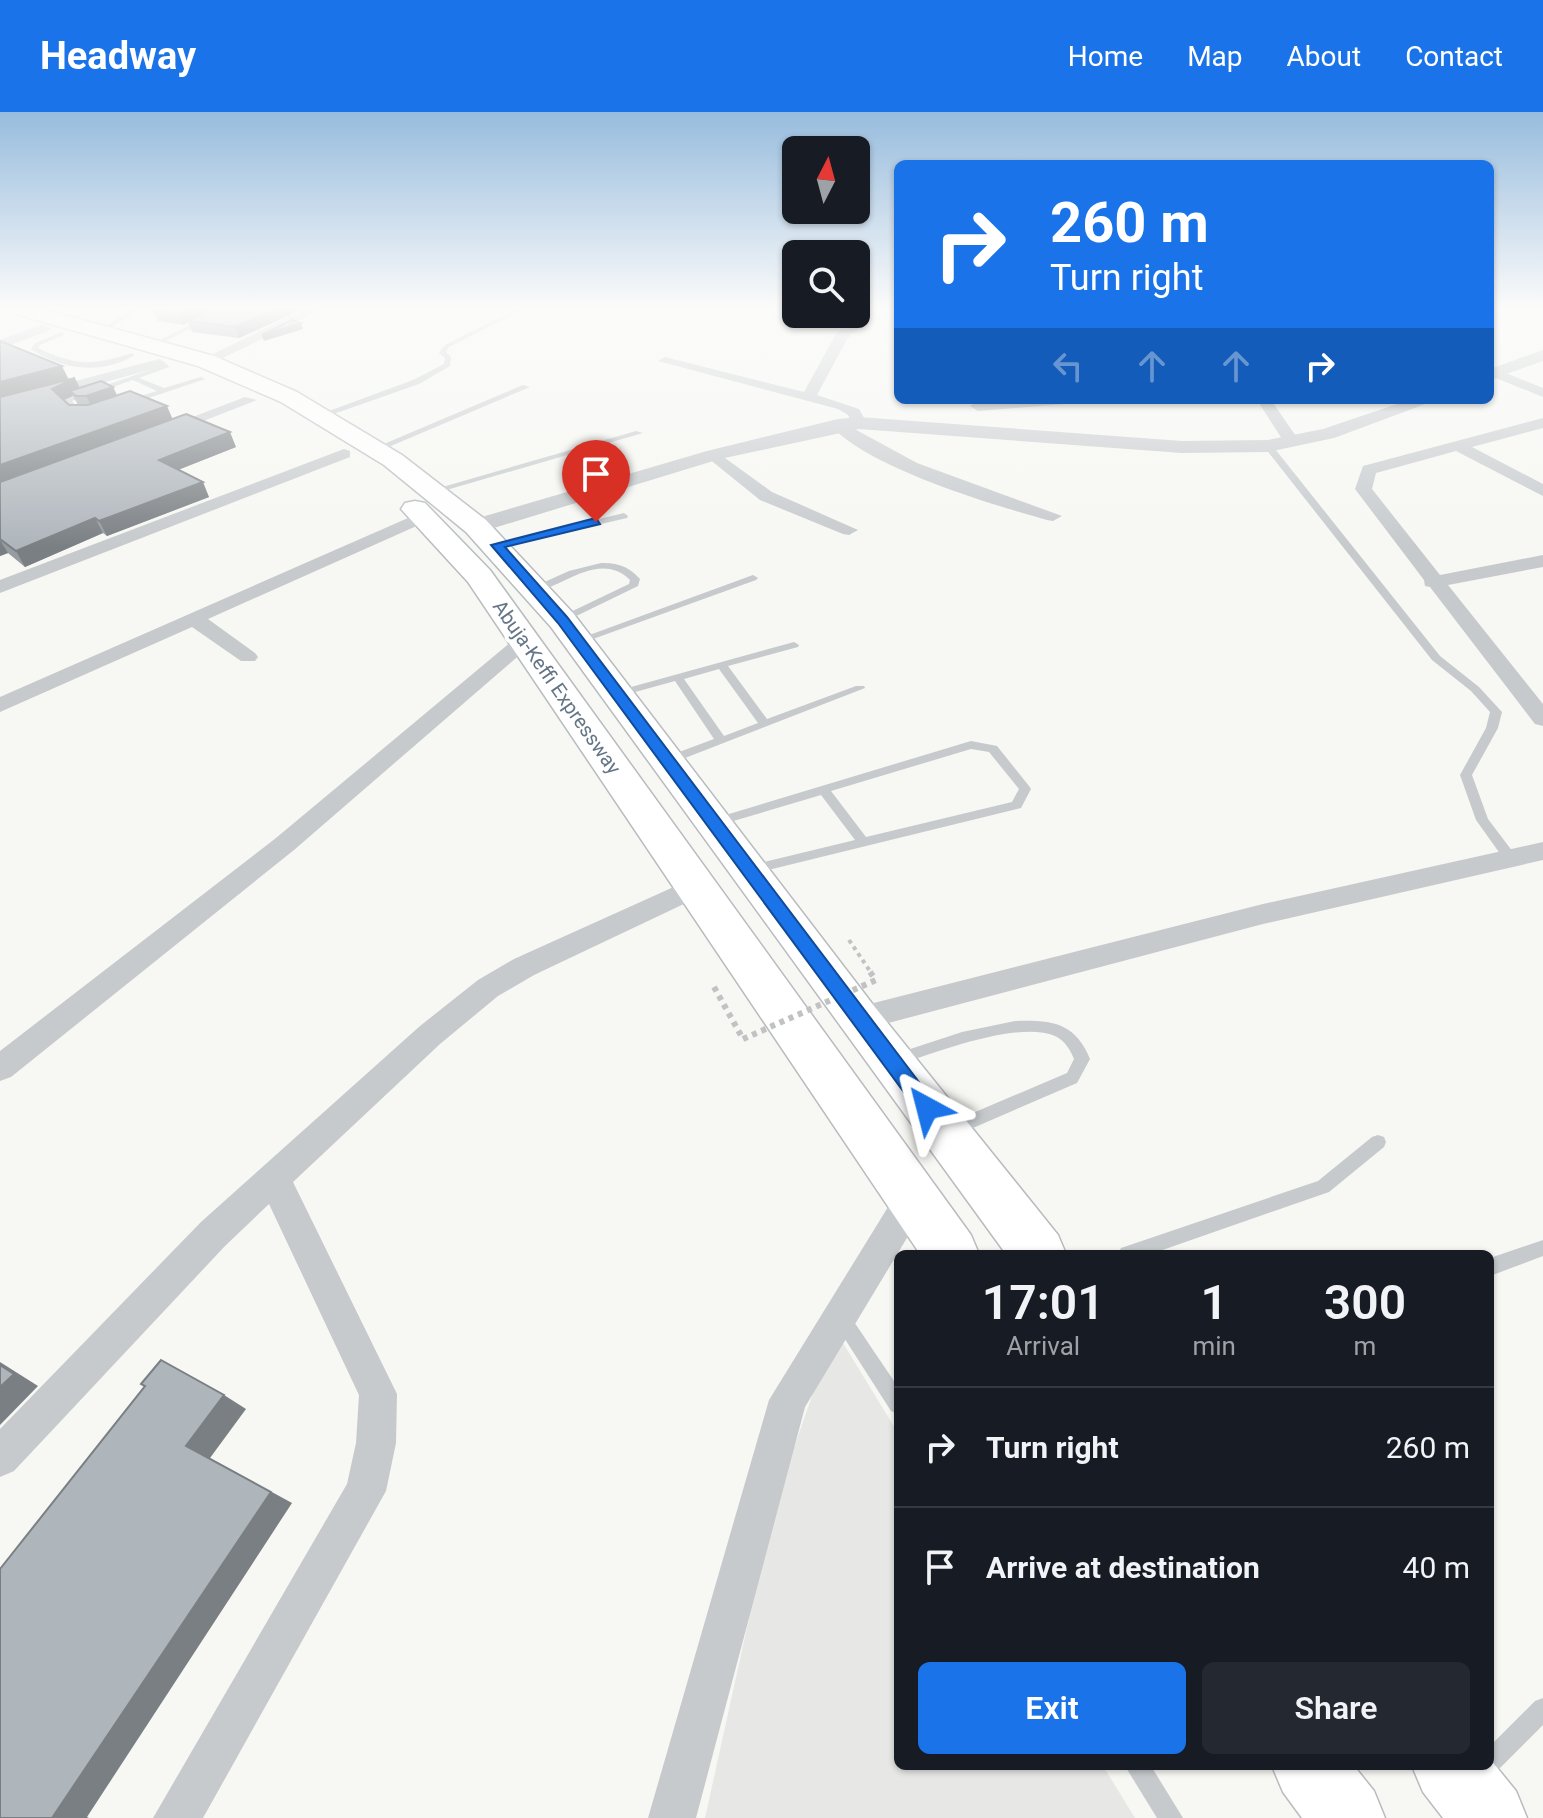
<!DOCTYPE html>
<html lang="en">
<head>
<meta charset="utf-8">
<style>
	:root { --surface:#171b24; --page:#242831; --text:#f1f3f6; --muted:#9ea1a6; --line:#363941; --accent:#1a73e8 }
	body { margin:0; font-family:Roboto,sans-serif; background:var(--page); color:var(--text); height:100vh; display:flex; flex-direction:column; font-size:30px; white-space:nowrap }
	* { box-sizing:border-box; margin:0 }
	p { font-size:26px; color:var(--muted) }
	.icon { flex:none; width:44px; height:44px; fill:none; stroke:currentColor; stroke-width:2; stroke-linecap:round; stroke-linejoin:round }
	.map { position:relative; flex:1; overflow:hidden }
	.panel { position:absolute; left:894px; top:1138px; width:600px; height:520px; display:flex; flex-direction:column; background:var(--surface); border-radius:12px; box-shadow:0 2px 6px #0004 }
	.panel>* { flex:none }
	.banner { position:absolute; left:894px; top:48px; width:600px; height:244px; border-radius:12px; box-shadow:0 2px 6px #0004; background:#1a73e8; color:#fff; overflow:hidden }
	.needle { width:52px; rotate:6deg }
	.buttons { position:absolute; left:782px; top:24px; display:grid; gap:16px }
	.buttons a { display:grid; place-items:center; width:88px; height:88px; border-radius:12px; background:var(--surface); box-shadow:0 2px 6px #0004; font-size:40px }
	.pin { position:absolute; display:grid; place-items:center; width:68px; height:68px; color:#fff; margin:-82px -34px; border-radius:50% 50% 50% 0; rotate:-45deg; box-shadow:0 0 8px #0007 }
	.pin .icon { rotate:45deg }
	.me { position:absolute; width:88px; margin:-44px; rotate:322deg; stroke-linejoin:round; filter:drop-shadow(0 0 6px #0008) }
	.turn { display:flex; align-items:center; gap:28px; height:168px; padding:0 24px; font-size:36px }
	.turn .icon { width:104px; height:104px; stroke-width:2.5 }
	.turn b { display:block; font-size:56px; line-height:68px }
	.lanes { display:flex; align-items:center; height:76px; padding:0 24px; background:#0003; justify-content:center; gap:40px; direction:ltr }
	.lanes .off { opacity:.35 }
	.eta { display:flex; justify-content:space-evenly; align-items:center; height:136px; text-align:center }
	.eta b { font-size:48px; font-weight:600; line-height:56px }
	.cta { display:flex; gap:16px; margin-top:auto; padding:16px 24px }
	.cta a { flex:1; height:92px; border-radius:12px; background:var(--accent); color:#fff; font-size:32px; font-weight:600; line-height:92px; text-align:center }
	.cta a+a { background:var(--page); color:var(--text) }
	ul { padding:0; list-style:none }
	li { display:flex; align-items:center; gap:24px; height:120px; padding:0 24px; border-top:2px solid var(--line) }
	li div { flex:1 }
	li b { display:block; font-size:30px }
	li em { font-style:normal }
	header { display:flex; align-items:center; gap:48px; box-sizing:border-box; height:112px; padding:0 40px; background:var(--accent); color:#fff }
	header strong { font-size:38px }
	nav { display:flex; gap:44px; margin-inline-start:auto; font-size:28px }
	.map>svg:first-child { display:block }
	.built { fill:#e7e8e6 }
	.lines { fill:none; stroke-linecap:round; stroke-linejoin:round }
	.trunk-casing { stroke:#b8bcbf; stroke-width:3 }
	.path-far1 { stroke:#c0c2c4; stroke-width:4; stroke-dasharray:4 4; stroke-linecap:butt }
	.path { stroke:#c0c2c4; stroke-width:6; stroke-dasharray:5 5; stroke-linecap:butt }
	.service { fill:#c6cacd; fill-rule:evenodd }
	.minor { fill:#c6cacd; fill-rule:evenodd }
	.tertiary { fill:#c6cacd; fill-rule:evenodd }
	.trunk { fill:#fff; fill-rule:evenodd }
	.path-bridge { stroke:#c0c2c4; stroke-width:6; stroke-dasharray:5 5; stroke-linecap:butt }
	.wall { fill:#969ca1; fill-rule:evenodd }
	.shaded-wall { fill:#7a7f83 }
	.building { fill:#aeb5bb; stroke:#7a7f83; stroke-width:2 }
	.route { fill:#1a73e8; stroke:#114b97; stroke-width:2 }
	.labels { text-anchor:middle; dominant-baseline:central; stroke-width:8; stroke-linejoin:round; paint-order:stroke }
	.far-street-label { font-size:20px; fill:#647586; stroke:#fff }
</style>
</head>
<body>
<header>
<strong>Headway</strong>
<nav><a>Home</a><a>Map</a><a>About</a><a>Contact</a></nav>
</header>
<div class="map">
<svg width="1543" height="1706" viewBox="0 0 1543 1706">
	<rect width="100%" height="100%" fill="#f7f7f3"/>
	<path class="built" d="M835,1218L898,1321V1654H1103L1135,1706H705L774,1393Z"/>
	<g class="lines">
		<defs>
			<g id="trunk">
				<path d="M6,196H39L214,244L297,280L402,343L486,408L573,501L874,894L1058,1123L1066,1142H1006L551,515L466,420L384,353L281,290L198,254L9,200Z"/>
				<path d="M415,389L425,391L490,458L971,1123L979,1142H920L468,470L401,397L405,391Z"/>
				<path d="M1490,1647L1516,1679L1527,1706H1443L1423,1680L1412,1654H1490Z"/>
				<path d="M1272,1654H1354L1374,1679L1385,1706H1302L1283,1680Z"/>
			</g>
		</defs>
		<use href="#trunk" class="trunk-casing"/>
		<path class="path-far1" d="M849,828L872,862"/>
		<g class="path">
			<path d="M870,860L876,868"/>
			<path d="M714,875L743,927"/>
		</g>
		<g class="service">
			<path d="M127,196H133L130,204L105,219H101V217L125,202Z"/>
			<path d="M209,196H220L226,199L157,233L152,232L217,199Z"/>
			<path d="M518,196H526L449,235L446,240L451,245L450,254L419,272L325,305L318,303L413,268L444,252L445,246L439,241L445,233Z"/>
			<path d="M62,220L64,223L40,233L38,236C76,254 92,254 132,241L135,243C102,263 62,258 31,237L35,231Z"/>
			<path d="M167,252L169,255L139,266L164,276L201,265L205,267L128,293H125V289L157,279L133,268L72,289L81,300H88L89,302L85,304H76L63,288Z"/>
			<path d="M523,273L530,275L379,339L372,337Z"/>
			<path d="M636,319L643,321L436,381L429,379Z"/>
			<path d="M1265,332H1271L1440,544L1479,575L1502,600L1498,616L1472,663L1488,707L1516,744L1517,747L1516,750H1506L1476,708L1460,663L1486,616L1490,600L1471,579L1432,548L1265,336Z"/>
			<path d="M624,401L628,404L627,406L497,436L492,433Z"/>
			<path d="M601,451C618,451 628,454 640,467L638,474L562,511L558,510V506L629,472L630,468C595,434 551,488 529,477L569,459Z"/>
			<path d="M753,463L758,466L756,468L582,531L573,529Z"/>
			<path d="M794,530L799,533L798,535L728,554L767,607L856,574H864L865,576L667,653L663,652V646L714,627L675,569L617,585L612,582L613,580ZM719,557L758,611L724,624L684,567Z"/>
			<path d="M971,629L997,634L1029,674L1031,677L1021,696L748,763L743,761L742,758L743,755L855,728L821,683L713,715L707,711L709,708ZM971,637L989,640L1019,677L1012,690L866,725L831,679Z"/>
			<path d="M1015,909C1051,908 1075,910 1090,947L1077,971L959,1022L953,1024L947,1022L945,1017L947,1012L1067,961L1074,947C1070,937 1065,929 1055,924C1018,908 934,941 897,953L892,951L889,947L892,943L962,920Z"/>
			<path d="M1378,1023L1384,1025L1386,1030L1384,1035L1329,1080L1151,1142H1118L1121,1136L1127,1134L1318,1069L1372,1025Z"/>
			<path d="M1543,1128V1144L1490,1164V1146Z"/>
			<path d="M840,1195L846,1198L898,1275V1302L891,1299L834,1210L831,1204L834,1198Z"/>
			<path d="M1543,1586V1613L1498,1658L1490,1662L1482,1658L1480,1654H1490V1634L1535,1589Z"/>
			<path d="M1125,1654H1151L1183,1706H1157Z"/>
		</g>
		<g class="minor">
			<path d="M307,196H324L211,252L199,249Z"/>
			<path d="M863,196H876L847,227L817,283L859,297L867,311L864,314H854L848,303L838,297L658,249L665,245L804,280L836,222Z"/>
			<path d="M43,212L50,216L48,219L0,237V228Z"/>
			<path d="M159,247L166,251L164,254L0,299V289Z"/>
			<path d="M1496,257L1543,276V285L1491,264V258Z"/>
			<path d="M245,285L257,288L170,322L156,319Z"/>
			<path d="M1000,288H1071L1064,292L978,299L970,294L978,289Z"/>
			<path d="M1257,288H1271L1300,330L1298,333H1286Z"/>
			<path d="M1543,306V316L1472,335L1543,372V384L1456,339L1376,361L1372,377L1440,463L1543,443V455L1448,473L1543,592V614L1535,612L1430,475L1425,474L1424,468L1355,377L1363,354Z"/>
			<path d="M838,308L917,351L1062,404L1053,409L1047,408C990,392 869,356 830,313Z"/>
			<path d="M344,337L350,339V345L0,481V468Z"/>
			<path d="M714,338L772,380L858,418L849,423L843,422L760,388L708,346V340Z"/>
			<path d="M424,399L430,400V408L208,507L255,541L258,545L255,549H241L192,515L0,600V585Z"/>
			<path d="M524,523L534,529L531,533L294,738L11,965L0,969V939L276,726L517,525Z"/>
			<path d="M1543,730V748L1263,812L858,919L848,915L843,907L848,899L858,895L1263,792Z"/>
			<path d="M698,764L707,767L711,774L707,781L534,863L498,884L440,932L293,1070L397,1282L396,1331L386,1379L203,1706H153L347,1372L356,1331L359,1283L269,1092L225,1134L14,1359L0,1365V1317L201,1110L420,914L478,868L514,847Z"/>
			<path d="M913,1070L925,1074L930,1085L925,1096L805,1295L696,1706H648L769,1288L901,1074Z"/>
		</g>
		<g class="tertiary">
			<path d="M1543,238V249L1490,268V257Z"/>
			<path d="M1409,288H1436L1334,326L1268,340L1182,341L859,317L720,347L484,419L476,420L465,414L468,409L707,339L838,307L859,305L1182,329L1268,328L1323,317Z"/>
		</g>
		<use href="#trunk" class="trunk"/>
		<path class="path-bridge" d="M743,927L876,868"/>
	</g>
	<g class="wall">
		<path d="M213,196H305L239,226L192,220L188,210L183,213L158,209L153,198H209Z"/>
		<path d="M0,229L69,268L80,276L113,275L117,283L236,335L178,358L209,385L107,424L103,421L25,455L8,441L0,444ZM73,284L78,293H69L64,288Z"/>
	</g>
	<g class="shaded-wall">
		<path d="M191,196H208L210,199L187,209L188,210L183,213L179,202Z"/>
		<path d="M278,196H305L239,226L235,215Z"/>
		<path d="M301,211L303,217L264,229L262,223Z"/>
		<path d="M62,254L69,268L0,286V270Z"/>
		<path d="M75,266L82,280L70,279L73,284L59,290L52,277Z"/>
		<path d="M113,275L119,288L93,297L86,284Z"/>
		<path d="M167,294L173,308L0,371V353Z"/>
		<path d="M230,320L236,335L165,363L159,348Z"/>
		<path d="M203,370L209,385L107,424L99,409Z"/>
		<path d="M95,406L103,421L25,455L16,439Z"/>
		<path d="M0,428L8,441L0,444Z"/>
		<path d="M0,1250L38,1274L0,1313Z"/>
		<path d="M224,1283L246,1297L210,1346L292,1391L87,1705L89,1706H52L186,1334Z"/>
	</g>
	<g class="building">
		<path d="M158,196H191L179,202L153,198Z"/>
		<path d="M213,196H278L235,215L187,209Z"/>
		<path d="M292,208L301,211L262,223Z"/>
		<path d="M0,229L62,254L0,270Z"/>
		<path d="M75,266L52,277L69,293H88L130,279L167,294L0,353V285Z"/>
		<path d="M101,269L113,275L86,284H76L70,279Z"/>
		<path d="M186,302L230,320L159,348L203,370L99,409L95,406L16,439L0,427V370Z"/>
		<path d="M161,1248L224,1283L186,1334L271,1380L52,1706H0V1457L145,1274L141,1272Z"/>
		<path d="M0,1253L14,1262L0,1275Z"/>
	</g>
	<linearGradient id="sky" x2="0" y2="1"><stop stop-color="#97bcdd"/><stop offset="0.45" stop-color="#fbfbfa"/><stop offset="1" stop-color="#fbfbfa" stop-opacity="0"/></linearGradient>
	<rect width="1543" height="435" fill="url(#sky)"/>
	<path class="route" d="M596,406L600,412L505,435L567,505L934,990L937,996L934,1002H920L558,511L491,433Z"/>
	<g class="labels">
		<g class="far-street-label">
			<text transform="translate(557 575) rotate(55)">Abuja-Keffi Expressway</text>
		</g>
	</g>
</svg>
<div class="buttons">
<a><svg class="needle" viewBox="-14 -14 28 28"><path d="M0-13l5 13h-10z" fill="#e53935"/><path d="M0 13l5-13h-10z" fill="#9ea1a6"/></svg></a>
<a><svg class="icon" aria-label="search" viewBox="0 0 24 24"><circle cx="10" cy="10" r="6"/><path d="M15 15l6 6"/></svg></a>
</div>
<div class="pin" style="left:596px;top:410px;background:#d93025"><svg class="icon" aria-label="arrive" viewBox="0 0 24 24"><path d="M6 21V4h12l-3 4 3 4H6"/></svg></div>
<svg class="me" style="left:927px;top:996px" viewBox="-20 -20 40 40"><path d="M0-17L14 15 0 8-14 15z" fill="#1a73e8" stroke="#fff" stroke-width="4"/></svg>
<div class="banner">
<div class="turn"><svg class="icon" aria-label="right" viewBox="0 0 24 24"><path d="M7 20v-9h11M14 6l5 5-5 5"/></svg><div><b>260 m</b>Turn right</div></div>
<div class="lanes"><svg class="icon off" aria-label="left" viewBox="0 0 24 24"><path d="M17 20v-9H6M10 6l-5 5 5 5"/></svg><svg class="icon off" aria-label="ahead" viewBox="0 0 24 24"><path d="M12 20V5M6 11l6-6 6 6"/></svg><svg class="icon off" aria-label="ahead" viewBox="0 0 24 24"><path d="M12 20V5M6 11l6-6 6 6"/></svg><svg class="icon" aria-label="right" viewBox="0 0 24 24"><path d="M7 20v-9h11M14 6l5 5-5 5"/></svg></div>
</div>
<section class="panel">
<div class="eta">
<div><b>17:01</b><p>Arrival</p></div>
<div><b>1</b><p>min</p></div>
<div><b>300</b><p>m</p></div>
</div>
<ul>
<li><svg class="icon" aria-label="right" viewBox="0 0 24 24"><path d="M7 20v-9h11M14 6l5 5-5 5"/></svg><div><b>Turn right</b></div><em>260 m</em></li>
<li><svg class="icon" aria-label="arrive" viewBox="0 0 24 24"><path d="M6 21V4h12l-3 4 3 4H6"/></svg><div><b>Arrive at destination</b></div><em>40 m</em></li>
</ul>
<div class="cta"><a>Exit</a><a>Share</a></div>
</section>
</div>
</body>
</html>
